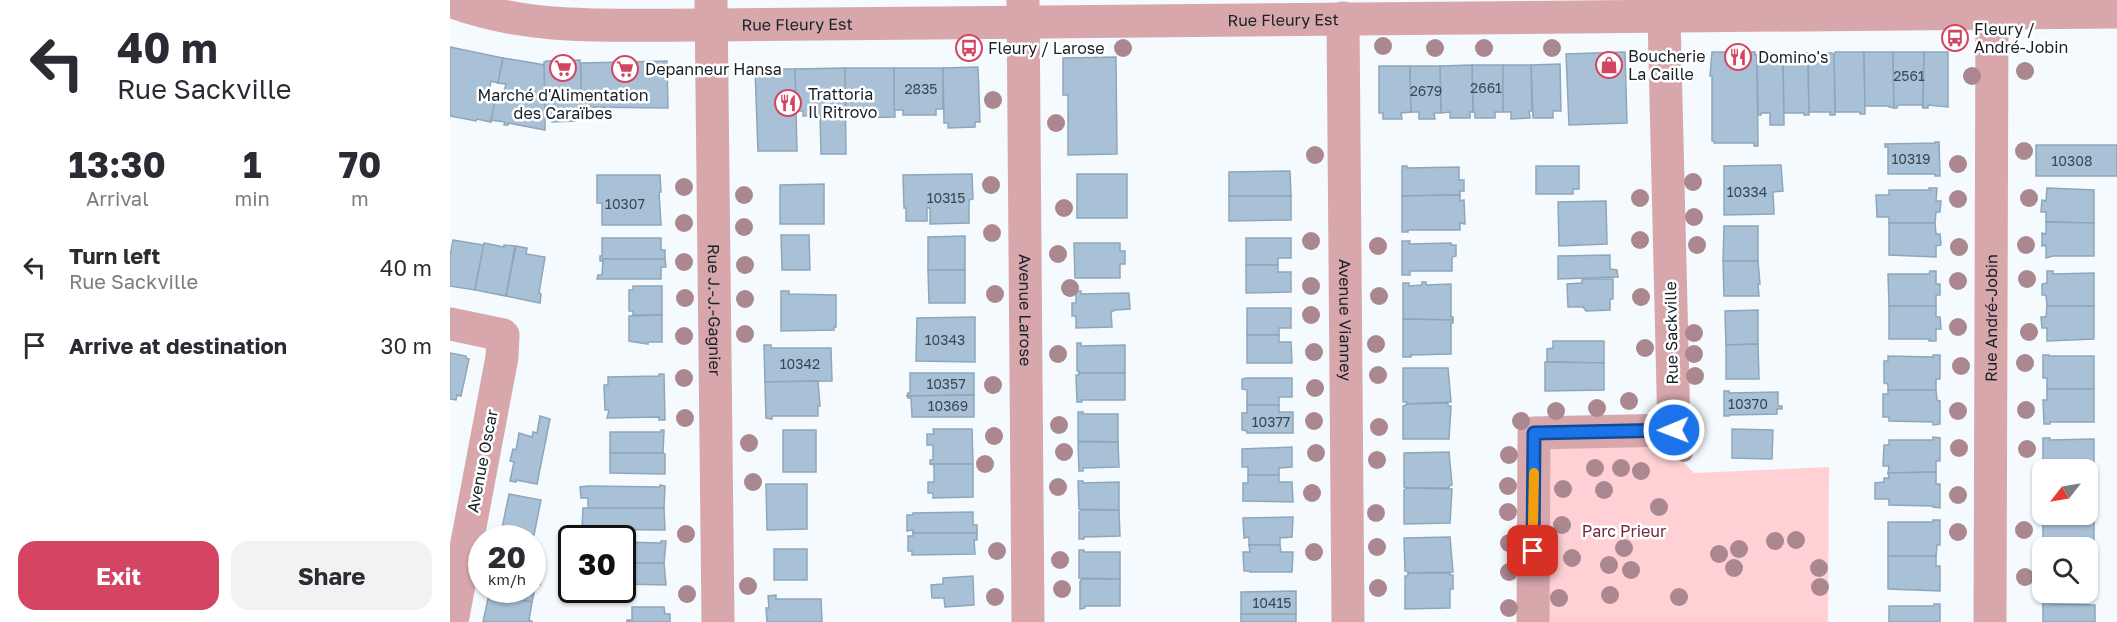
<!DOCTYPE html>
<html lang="en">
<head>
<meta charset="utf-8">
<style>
	:root { --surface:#fff; --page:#f2f2f3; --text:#2b2b33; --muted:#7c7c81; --accent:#d44463 }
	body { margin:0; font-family:"Golos Text",sans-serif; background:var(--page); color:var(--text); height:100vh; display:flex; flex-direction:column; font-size:22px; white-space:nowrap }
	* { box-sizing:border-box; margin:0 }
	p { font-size:20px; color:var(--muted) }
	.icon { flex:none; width:33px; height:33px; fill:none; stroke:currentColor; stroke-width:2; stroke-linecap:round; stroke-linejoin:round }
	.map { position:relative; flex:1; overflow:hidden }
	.sheet { display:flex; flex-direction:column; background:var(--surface); width:450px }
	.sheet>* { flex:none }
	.top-card { background:#fff; color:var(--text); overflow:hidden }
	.needle { width:39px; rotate:239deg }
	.fabs { position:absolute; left:1582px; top:459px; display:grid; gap:12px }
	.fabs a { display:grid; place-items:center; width:66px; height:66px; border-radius:12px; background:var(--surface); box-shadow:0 2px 4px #0004; font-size:30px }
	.speed { position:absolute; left:18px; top:525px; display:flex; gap:12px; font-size:30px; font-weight:700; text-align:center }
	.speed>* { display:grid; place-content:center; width:78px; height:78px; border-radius:50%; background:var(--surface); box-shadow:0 2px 4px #0004; line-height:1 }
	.speed small { font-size:15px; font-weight:400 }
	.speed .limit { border:3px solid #111; border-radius:9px; background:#fff; color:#111 }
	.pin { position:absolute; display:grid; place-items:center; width:51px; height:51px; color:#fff; margin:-26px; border-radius:12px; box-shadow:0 3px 9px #0006 }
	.me { position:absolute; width:66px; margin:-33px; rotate:269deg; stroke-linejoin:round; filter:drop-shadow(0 0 4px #0008) }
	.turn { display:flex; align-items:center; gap:21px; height:126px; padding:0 18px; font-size:27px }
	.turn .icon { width:78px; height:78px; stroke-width:2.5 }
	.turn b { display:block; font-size:42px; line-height:51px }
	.eta { display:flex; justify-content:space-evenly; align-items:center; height:102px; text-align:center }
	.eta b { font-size:36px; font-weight:700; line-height:42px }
	.cta { display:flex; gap:12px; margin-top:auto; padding:12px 18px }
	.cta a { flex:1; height:69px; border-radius:18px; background:var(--accent); color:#fff; font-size:24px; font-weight:700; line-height:69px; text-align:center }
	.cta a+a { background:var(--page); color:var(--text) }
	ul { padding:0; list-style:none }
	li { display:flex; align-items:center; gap:18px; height:78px; padding:0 18px }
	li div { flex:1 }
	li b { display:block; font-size:22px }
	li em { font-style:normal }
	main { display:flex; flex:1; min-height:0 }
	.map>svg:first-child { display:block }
	.green { fill:#ffd1d5 }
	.building { fill:#a9c1d7; stroke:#8ea6ba; stroke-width:1.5 }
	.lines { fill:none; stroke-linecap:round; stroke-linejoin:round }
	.minor { stroke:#d7a7ac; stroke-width:33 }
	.tree { fill:#ab8890 }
	.route-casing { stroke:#114b97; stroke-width:15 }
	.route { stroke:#1a73e8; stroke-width:10 }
	.slow { stroke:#f59e0b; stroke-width:10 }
	.labels { text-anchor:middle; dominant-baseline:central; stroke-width:5; stroke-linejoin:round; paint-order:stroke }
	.number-label { font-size:14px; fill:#3c4954 }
	.street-label { font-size:16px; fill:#182129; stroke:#fff }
	.poi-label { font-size:16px; fill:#182129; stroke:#fff; text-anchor:start }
	.park-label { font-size:16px; fill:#6e2a36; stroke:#fff }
</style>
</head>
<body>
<main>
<section class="sheet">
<div class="top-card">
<div class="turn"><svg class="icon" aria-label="left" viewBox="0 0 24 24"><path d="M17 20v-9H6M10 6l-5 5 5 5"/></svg><div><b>40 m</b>Rue Sackville</div></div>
</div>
<div class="eta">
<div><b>13:30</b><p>Arrival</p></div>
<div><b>1</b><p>min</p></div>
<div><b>70</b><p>m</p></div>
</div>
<ul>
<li><svg class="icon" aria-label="left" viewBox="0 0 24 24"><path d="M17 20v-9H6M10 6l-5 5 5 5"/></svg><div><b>Turn left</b><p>Rue Sackville</p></div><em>40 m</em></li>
<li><svg class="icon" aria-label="arrive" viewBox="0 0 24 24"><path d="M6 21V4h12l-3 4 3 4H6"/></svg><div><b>Arrive at destination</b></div><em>30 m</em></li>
</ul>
<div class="cta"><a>Exit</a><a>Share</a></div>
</section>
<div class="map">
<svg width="1667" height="622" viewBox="0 0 1667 622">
	<rect width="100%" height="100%" fill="#f5fafe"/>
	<path class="green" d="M1084,433L1213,442L1244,473L1379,467L1378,622H1083Z"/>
	<g class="building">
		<path d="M0,47L53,58L48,83L41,81L39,92L47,93L41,122L27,119L26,121L0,116Z"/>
		<path d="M1175,52L1177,123L1119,125L1116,54Z"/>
		<path d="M1262,52H1305V55H1307L1308,146H1304V143H1264V141H1262V76H1260Z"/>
		<path d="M1385,52H1414L1415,114H1410V112H1385L1384,55Z"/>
		<path d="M1414,52H1443L1444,108L1439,107V106H1415Z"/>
		<path d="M1443,52H1474L1473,108L1472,105H1448L1447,108H1444Z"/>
		<path d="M1474,52H1498V107L1478,105V108H1473Z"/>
		<path d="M1309,53H1331V56H1333L1334,125H1320V113H1311V115H1308L1307,55Z"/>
		<path d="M1334,53H1357L1358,56L1359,115H1354V113H1334L1333,56H1334Z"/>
		<path d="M1360,53H1382L1384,55L1385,115H1380V112H1359L1358,56Z"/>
		<path d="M666,57L667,154L618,155V95H613V58Z"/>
		<path d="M53,58L95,65V130L58,123V125H54L55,122L41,120L47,93L53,95L56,84L48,83Z"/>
		<path d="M130,60L133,116L125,117V121L102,122V117H95L94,62L97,61Z"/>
		<path d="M217,61L218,108L131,107V63Z"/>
		<path d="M1110,64L1111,111H1103V118H1083L1081,65Z"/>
		<path d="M1022,65H1053V112H1045V118H1025V112H1023Z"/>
		<path d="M1022,65L1023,112H1020V118H1000V112L991,113L990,66Z"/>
		<path d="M1053,65H1081L1082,111H1079L1080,118L1061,119V112H1053Z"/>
		<path d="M929,66H960L961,112L951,113L952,119H933V113H929Z"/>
		<path d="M960,66H990L991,113H984L985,119H969V112H961Z"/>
		<path d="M528,67L530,122H525V127L498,128V123H494L493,68Z"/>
		<path d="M395,68H444L445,117L396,118Z"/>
		<path d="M395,68L396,154H371L370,115L353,116V111H345V69Z"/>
		<path d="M444,68H493V109H486V115H453V110H444Z"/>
		<path d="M305,69H345L347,151H308Z"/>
		<path d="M1485,142H1489L1490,176H1485V174H1438V147H1435V144L1485,143Z"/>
		<rect x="1586" y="145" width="81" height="31"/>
		<path d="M1331,165L1333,191L1323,192L1324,214L1274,215V166Z"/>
		<path d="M952,166H957V168L1009,167V180H1014V191H1010V195L952,196Z"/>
		<path d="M1086,166H1129V189H1123V194H1086Z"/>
		<path d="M840,171L841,196H779V172Z"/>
		<path d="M522,174L523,199L519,200V223L480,224V208H477V221H456V208H454L453,175Z"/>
		<rect x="627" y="174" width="50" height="44"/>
		<path d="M147,175H210L211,192H209L211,225H152V203H147Z"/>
		<path d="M374,184V224H330V185Z"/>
		<path d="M1479,188H1487L1486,201H1491L1490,212H1486L1485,223H1439V217H1427L1426,195H1439V190H1480Z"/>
		<path d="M1597,188L1644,190V223L1596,222V212H1591L1592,200L1596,201Z"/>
		<path d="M1010,195V201L1014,200L1015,224L1010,223V230H958V232H952V196Z"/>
		<path d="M779,196H841V220L779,221Z"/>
		<path d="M1156,201L1157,244L1109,246L1108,202Z"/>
		<path d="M1596,222L1644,223V256H1603L1596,258V245L1592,246V233L1596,234Z"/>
		<path d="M1439,223H1485L1486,234H1490L1491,245L1486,246V257L1439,255Z"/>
		<path d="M1274,226H1308V261H1273Z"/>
		<path d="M331,235H359L360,270H332Z"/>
		<path d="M515,236V270H478V237Z"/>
		<path d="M152,238H211V250H215V259H153V261H150V256H152Z"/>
		<path d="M796,238H841V258H828V265H796Z"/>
		<path d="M3,240L34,245L25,290L0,286V256Z"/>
		<path d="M952,241H960L959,244L1001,243V245H1006V256L1002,257V271H960V275H952Z"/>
		<path d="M34,243L54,247V245L65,246L56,296L25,290Z"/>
		<path d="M624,243H670V251H675V264H670V278H625Z"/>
		<path d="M66,246L77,248L76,254L95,257L89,293L91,294L90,303L56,296Z"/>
		<path d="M1160,255V269L1167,270L1168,277L1108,279V256Z"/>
		<path d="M153,259H215L216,267H211V279H147L148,275H152Z"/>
		<path d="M1273,261H1308L1310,284H1308L1309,296H1274Z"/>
		<path d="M796,265H828V272H841V292L796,293Z"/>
		<path d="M478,270H515V303H479Z"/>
		<path d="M1480,271H1486V284H1490V295H1486V306H1439L1438,274H1479Z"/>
		<path d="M1597,271H1603V274L1644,273V306H1597L1596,295H1592V284L1597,283Z"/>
		<path d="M1132,279H1163V299H1160V310L1136,311L1133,307H1118L1117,284L1132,283Z"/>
		<path d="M972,282H976V285L1001,284V317H1003V320L953,319V283H959V286L972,285Z"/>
		<path d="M183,286H212V315H183V311H179V290H183Z"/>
		<path d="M331,291H339V294L386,295V327H384V330L331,331Z"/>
		<path d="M626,291H631V294L679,293L680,309L665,310L661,312L662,327L626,328V316H622V303H626Z"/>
		<path d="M1439,306H1486V317H1490L1491,329H1486V341H1479L1480,339H1439Z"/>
		<path d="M1597,306H1644V339L1597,341V328H1592L1591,317H1596Z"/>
		<path d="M797,308H841V328H829V335H797Z"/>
		<path d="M1308,310V344L1276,345L1275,311Z"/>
		<path d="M212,315V342H198V344L179,341V316Z"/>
		<path d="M525,317V362L466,361L467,318Z"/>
		<path d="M953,319L1003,320V323H1001V354L961,355V357H953Z"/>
		<path d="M797,335H829V342H841L842,363H797Z"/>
		<path d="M1103,341H1154V363L1097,362V349L1103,348Z"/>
		<path d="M627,343H631V346L675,345V373H629V371H627Z"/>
		<path d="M1308,344L1309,379H1276V345Z"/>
		<path d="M314,345H321V348H381L382,381L315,382Z"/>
		<path d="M0,353L16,356V358L19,359L11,396L7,395L6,400L0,399Z"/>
		<path d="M1483,355H1490V379H1486V390H1438V384L1434,383V361H1438V356L1483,357Z"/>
		<path d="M1593,355H1599V356H1644V389H1597V378H1593Z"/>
		<path d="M1095,362L1154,363V390L1095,391Z"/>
		<path d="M953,368H998L1001,402L957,404V402H953Z"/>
		<path d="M460,373H524V395L457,396L458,393H460Z"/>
		<path d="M629,373H675V400H632V402H627L626,375H629Z"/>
		<path d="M209,374H214L215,420H209V417L157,418L159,410H155L154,385H158V377L209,376Z"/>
		<path d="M797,378H842V397H829V405H797V390L792,389V379Z"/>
		<path d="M368,381L370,406H368V416H322V419L316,418L315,382Z"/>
		<path d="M1597,389H1644V422H1600V424H1594L1593,400H1597Z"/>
		<path d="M1438,390H1486L1487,400L1490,401V424L1483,425V422L1439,421V417H1433V394H1438Z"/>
		<path d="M1274,391H1279V393L1328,392V406H1332V409H1327V414L1279,415V416H1274Z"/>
		<path d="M524,395V417H462L461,398H458L457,396Z"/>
		<path d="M998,403V406H1001L999,439H953V406L957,404Z"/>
		<path d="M797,405H829V412H843V433H797V431L792,430V413H797Z"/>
		<path d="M628,412H633L632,414H668V442L628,441Z"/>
		<path d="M90,416L100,419L87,484L66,480V482L60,481L64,462L60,461L63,449L66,450L69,433L82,437L83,432L87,433Z"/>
		<path d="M483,429H522L523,464H480V460H483V445H477V434H484Z"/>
		<path d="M1282,429L1323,430L1322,459L1282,458Z"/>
		<path d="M211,430H214L213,453H160V432H211Z"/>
		<rect x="333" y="430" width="33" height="42"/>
		<path d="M1483,437L1490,438V461H1486V472L1438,473L1439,466H1433L1434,445H1439V440H1483Z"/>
		<path d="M1593,438H1600V440L1644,439V473H1638V470H1597V461L1593,462Z"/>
		<path d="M630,442H668L669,467L633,468V471H629L628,443Z"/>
		<path d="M842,447V467L829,468V475H798V467H792V449Z"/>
		<path d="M999,452L1002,485L999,486V488H957L954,487V453Z"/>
		<path d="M160,453H213L215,454V474L160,473Z"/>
		<path d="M480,464H523V497L483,498V493H478V482H484V465Z"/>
		<path d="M1486,472V484H1490V508L1483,507V506L1439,505V499H1425V483L1434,482V478H1439L1438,473Z"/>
		<rect x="1638" y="473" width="6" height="33"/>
		<path d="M798,475H829V482H842L843,502L793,501V483H798Z"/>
		<path d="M628,481H633V483L669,482V510L629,509Z"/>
		<path d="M316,484H357V529L317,530Z"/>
		<path d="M210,485L215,486L214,508H138V498H131L130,487L138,486L210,487Z"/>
		<path d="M957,488L1002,489L1000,523L954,524V490Z"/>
		<path d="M59,494L91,500L84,535L52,528Z"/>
		<path d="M133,508H214L215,530L132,529Z"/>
		<path d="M631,510H669L670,536L634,537V539H629V512Z"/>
		<path d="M523,512V525H527V533H463V530L457,531V515H463V513Z"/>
		<path d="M843,517L842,537L830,538V545H799V537L794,538L793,518Z"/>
		<path d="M1483,520H1490V545H1487L1486,556H1438V522H1483Z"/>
		<path d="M1593,521L1644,522V555H1638V548H1596V544L1593,545Z"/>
		<path d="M52,529L83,535L82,538H50Z"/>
		<path d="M463,533H527V540H524L525,554L462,555V551H458V536H463Z"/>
		<path d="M1000,537L1003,572L958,573V571H955L954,538Z"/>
		<path d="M211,541H216L214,563H172V542L211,543Z"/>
		<path d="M799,545H830L831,552H843L842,572H800V571H794L793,552H800Z"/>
		<rect x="324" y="549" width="33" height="31"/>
		<path d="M629,550H634V552H670V579L629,578Z"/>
		<path d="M82,551L92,553L89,569L82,568Z"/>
		<rect x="1638" y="555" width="6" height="33"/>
		<path d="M1438,556H1486V566H1490V591L1438,589Z"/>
		<path d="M172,563H214L216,585L172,584Z"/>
		<path d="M82,568L89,569L88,574L92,575L90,585L86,584L82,602L39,594L40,590H82Z"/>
		<path d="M958,573H1000V575H1003V589H1000V608L955,609V576H958Z"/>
		<path d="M523,576L524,605L495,607L494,598H482L481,585L493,584V578Z"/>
		<path d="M632,579H670V606H635V608L630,609V581Z"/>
		<path d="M846,591V614H791V592Z"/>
		<path d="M39,594L82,602L79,620L83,622H33Z"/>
		<path d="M326,595V599H371L372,622H317L316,608H319L318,596Z"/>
		<path d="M1593,602H1600V604L1645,605V622H1593Z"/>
		<path d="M1484,604H1490V622H1439V606H1484Z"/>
		<path d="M182,607H214L215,614H220V622H177V620H182Z"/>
		<rect x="791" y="614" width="55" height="8"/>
	</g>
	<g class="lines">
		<g class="minor">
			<path id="s1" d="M261,0L268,622"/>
			<path id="s2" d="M573,0L578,622"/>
			<path id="s3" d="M0,1C83,33 174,24 261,25L1667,12"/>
			<path id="s4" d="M893,18L898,622"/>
			<path d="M0,324L53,335L52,357L2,622"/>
			<path d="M1083,622L1084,433L1224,430L1214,16"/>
			<path id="s5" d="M1540,622L1542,13"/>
		</g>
	</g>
	<g class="tree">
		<circle cx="933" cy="46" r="9"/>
		<circle cx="673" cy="48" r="9"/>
		<circle cx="985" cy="48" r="9"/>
		<circle cx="1034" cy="48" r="9"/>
		<circle cx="1102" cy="48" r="9"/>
		<circle cx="1575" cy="71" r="9"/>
		<circle cx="1522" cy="76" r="9"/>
		<circle cx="543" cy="100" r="9"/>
		<circle cx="606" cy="123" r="9"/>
		<circle cx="1574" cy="151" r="9"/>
		<circle cx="865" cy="155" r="9"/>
		<circle cx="1508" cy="164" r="9"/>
		<circle cx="1243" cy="182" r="9"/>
		<circle cx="541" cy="185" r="9"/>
		<circle cx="234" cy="187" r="9"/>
		<circle cx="294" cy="195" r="9"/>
		<circle cx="1190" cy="198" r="9"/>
		<circle cx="1579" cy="198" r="9"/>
		<circle cx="1508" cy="199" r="9"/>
		<circle cx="614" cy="208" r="9"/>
		<circle cx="1244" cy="217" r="9"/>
		<circle cx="234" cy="223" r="9"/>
		<circle cx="294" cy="227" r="9"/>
		<circle cx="542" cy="233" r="9"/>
		<circle cx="1190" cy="240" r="9"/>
		<circle cx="861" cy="241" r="9"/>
		<circle cx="1247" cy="245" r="9"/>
		<circle cx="1576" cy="245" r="9"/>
		<circle cx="928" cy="246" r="9"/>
		<circle cx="1509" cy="247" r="9"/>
		<circle cx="608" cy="254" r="9"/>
		<circle cx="234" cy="262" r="9"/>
		<circle cx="295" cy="265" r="9"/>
		<circle cx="1577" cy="279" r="9"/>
		<circle cx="1508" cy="281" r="9"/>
		<circle cx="861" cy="286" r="9"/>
		<circle cx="620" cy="288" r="9"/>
		<circle cx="545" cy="294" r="9"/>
		<circle cx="929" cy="296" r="9"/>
		<circle cx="1191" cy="297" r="9"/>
		<circle cx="235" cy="298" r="9"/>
		<circle cx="295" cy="299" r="9"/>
		<circle cx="861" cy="315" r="9"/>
		<circle cx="1508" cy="327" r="9"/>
		<circle cx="1579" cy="332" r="9"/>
		<circle cx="1244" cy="333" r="9"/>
		<circle cx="295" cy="334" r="9"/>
		<circle cx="234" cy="336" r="9"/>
		<circle cx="926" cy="344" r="9"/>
		<circle cx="1195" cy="348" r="9"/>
		<circle cx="864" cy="352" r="9"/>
		<circle cx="608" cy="354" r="9"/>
		<circle cx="1244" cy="354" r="9"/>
		<circle cx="1575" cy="363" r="9"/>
		<circle cx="1511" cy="366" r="9"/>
		<circle cx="928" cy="375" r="9"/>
		<circle cx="1245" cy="376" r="9"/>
		<circle cx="234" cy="378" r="9"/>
		<circle cx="543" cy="385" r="9"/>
		<circle cx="865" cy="388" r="9"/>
		<circle cx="1179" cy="401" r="9"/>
		<circle cx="1147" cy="408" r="9"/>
		<circle cx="1576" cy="410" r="9"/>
		<circle cx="1106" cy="411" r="9"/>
		<circle cx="1508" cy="411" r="9"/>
		<circle cx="235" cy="418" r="9"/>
		<circle cx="864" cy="421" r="9"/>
		<circle cx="1071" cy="421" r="9"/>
		<circle cx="609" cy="425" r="9"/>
		<circle cx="929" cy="427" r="9"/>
		<circle cx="544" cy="436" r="9"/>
		<circle cx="299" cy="443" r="9"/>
		<circle cx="1509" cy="448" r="9"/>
		<circle cx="1577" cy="449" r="9"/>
		<circle cx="614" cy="452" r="9"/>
		<circle cx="866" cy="453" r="9"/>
		<circle cx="1234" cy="453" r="9"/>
		<circle cx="1059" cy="455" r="9"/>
		<circle cx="927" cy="460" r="9"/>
		<circle cx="535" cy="464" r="9"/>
		<circle cx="1145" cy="468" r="9"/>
		<circle cx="1171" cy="468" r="9"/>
		<circle cx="1191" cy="471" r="9"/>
		<circle cx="303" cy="482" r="9"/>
		<circle cx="1058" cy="486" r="9"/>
		<circle cx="608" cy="487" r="9"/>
		<circle cx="1113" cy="489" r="9"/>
		<circle cx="1154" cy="490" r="9"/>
		<circle cx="862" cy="493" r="9"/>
		<circle cx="1508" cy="495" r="9"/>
		<circle cx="1209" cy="507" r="9"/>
		<circle cx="1058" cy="512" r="9"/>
		<circle cx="926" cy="513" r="9"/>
		<circle cx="1112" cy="525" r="9"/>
		<circle cx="1574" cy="530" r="9"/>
		<circle cx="1508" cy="532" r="9"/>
		<circle cx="236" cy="534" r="9"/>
		<circle cx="1346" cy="540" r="9"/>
		<circle cx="1325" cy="541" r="9"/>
		<circle cx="1059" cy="543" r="9"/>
		<circle cx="927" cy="547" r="9"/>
		<circle cx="1174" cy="548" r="9"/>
		<circle cx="1289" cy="549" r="9"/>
		<circle cx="547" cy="551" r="9"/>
		<circle cx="864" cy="552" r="9"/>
		<circle cx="1269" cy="554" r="9"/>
		<circle cx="1122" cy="558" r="9"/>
		<circle cx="610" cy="560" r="9"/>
		<circle cx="1159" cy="565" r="9"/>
		<circle cx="1284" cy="568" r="9"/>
		<circle cx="1369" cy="568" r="9"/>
		<circle cx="1181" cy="570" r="9"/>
		<circle cx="1059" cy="572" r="9"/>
		<circle cx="1575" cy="577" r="9"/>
		<circle cx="298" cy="586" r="9"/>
		<circle cx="1370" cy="587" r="9"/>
		<circle cx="928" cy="588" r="9"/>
		<circle cx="612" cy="589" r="9"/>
		<circle cx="237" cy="594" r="9"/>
		<circle cx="1160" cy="595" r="9"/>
		<circle cx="545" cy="597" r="9"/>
		<circle cx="1229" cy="597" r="9"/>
		<circle cx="1109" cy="598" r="9"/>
		<circle cx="1059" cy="608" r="9"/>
	</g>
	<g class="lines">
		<defs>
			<path id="route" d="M1083,551L1084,433L1224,430"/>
		</defs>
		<use href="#route" class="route-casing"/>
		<use href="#route" class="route"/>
		<path class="slow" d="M1083,524L1084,473"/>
	</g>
	<defs>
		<symbol id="bus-ring" viewBox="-11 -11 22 22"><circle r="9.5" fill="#fff" stroke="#d44463" stroke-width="1.5"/><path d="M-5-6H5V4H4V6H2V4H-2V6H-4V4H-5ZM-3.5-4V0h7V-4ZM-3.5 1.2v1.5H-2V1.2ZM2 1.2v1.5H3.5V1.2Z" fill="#d44463"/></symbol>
		<symbol id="restaurant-ring" viewBox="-11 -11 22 22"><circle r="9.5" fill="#fff" stroke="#d44463" stroke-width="1.5"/><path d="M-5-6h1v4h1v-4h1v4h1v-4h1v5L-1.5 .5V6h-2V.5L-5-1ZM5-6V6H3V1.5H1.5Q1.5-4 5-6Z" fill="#d44463"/></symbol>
		<symbol id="shop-ring" viewBox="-11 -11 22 22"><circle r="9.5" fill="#fff" stroke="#d44463" stroke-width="1.5"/><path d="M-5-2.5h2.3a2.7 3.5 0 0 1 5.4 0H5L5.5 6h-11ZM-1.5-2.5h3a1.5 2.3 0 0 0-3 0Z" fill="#d44463"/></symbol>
		<symbol id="supermarket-ring" viewBox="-11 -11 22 22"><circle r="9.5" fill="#fff" stroke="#d44463" stroke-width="1.5"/><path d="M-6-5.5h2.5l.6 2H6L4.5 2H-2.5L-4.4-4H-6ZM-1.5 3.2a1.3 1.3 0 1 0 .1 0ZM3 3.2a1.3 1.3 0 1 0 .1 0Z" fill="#d44463"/></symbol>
	</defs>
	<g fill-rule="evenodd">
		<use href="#bus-ring" x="1490" y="23" width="30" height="30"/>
		<use href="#bus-ring" x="504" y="33" width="30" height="30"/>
		<use href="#restaurant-ring" x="1273" y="42" width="30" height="30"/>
		<use href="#shop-ring" x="1144" y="50" width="30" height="30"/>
		<use href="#supermarket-ring" x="98" y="53" width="30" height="30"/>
		<use href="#supermarket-ring" x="160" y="54" width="30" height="30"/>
		<use href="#restaurant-ring" x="323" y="88" width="30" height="30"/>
	</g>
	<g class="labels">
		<g class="number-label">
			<text x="1459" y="75">2561</text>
			<text x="1036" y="87">2661</text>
			<text x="471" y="88">2835</text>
			<text x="976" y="90">2679</text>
			<text x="1461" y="158">10319</text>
			<text x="1622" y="160">10308</text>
			<text x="1297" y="191">10334</text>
			<text x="496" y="197">10315</text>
			<text x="175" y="203">10307</text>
			<text x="495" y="339">10343</text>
			<text x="350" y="363">10342</text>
			<text x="496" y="383">10357</text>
			<text x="1298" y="403">10370</text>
			<text x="498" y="405">10369</text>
			<text x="821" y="421">10377</text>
			<text x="822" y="602">10415</text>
		</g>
		<g class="street-label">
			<text stroke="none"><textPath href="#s3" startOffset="836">Rue Fleury Est</textPath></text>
			<text stroke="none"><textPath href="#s3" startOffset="350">Rue Fleury Est</textPath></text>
			<text stroke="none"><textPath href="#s1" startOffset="310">Rue J.-J.-Gagnier</textPath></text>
			<text stroke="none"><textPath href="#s2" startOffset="310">Avenue Larose</textPath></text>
			<text stroke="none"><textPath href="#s5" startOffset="304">Rue André-Jobin</textPath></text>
			<text stroke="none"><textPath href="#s4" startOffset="302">Avenue Vianney</textPath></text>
			<text transform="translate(1221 333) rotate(-91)">Rue Sackville</text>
			<text transform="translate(32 461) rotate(-79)">Avenue Oscar</text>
		</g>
		<g class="poi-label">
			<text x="1524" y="29">Fleury /<tspan x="1524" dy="18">André-Jobin</tspan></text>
			<text x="538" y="48">Fleury / Larose</text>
			<text x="1178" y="56">Boucherie<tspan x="1178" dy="18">La Caille</tspan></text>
			<text x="1308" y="57">Domino's</text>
			<text x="195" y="69">Depanneur Hansa</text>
			<text x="358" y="94">Trattoria<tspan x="358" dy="18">Il Ritrovo</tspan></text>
			<text x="113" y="95" text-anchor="middle">Marché d'Alimentation<tspan x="113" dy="18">des Caraïbes</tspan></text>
		</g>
		<g class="park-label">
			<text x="1174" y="531">Parc Prieur</text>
		</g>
	</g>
</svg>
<div class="fabs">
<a><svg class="needle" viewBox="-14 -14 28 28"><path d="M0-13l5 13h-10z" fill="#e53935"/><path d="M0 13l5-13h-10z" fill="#7c7c81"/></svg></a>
<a><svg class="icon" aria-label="search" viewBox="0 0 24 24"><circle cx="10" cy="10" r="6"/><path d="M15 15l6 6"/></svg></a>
</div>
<div class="speed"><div>20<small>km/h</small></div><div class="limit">30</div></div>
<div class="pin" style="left:1083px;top:551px;background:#d93025"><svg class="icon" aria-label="arrive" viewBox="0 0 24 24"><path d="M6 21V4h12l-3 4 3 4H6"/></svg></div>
<svg class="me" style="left:1224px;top:430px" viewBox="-20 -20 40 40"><circle r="17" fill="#1a73e8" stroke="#fff" stroke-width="3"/><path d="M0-11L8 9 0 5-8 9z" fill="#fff"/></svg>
</div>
</main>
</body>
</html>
